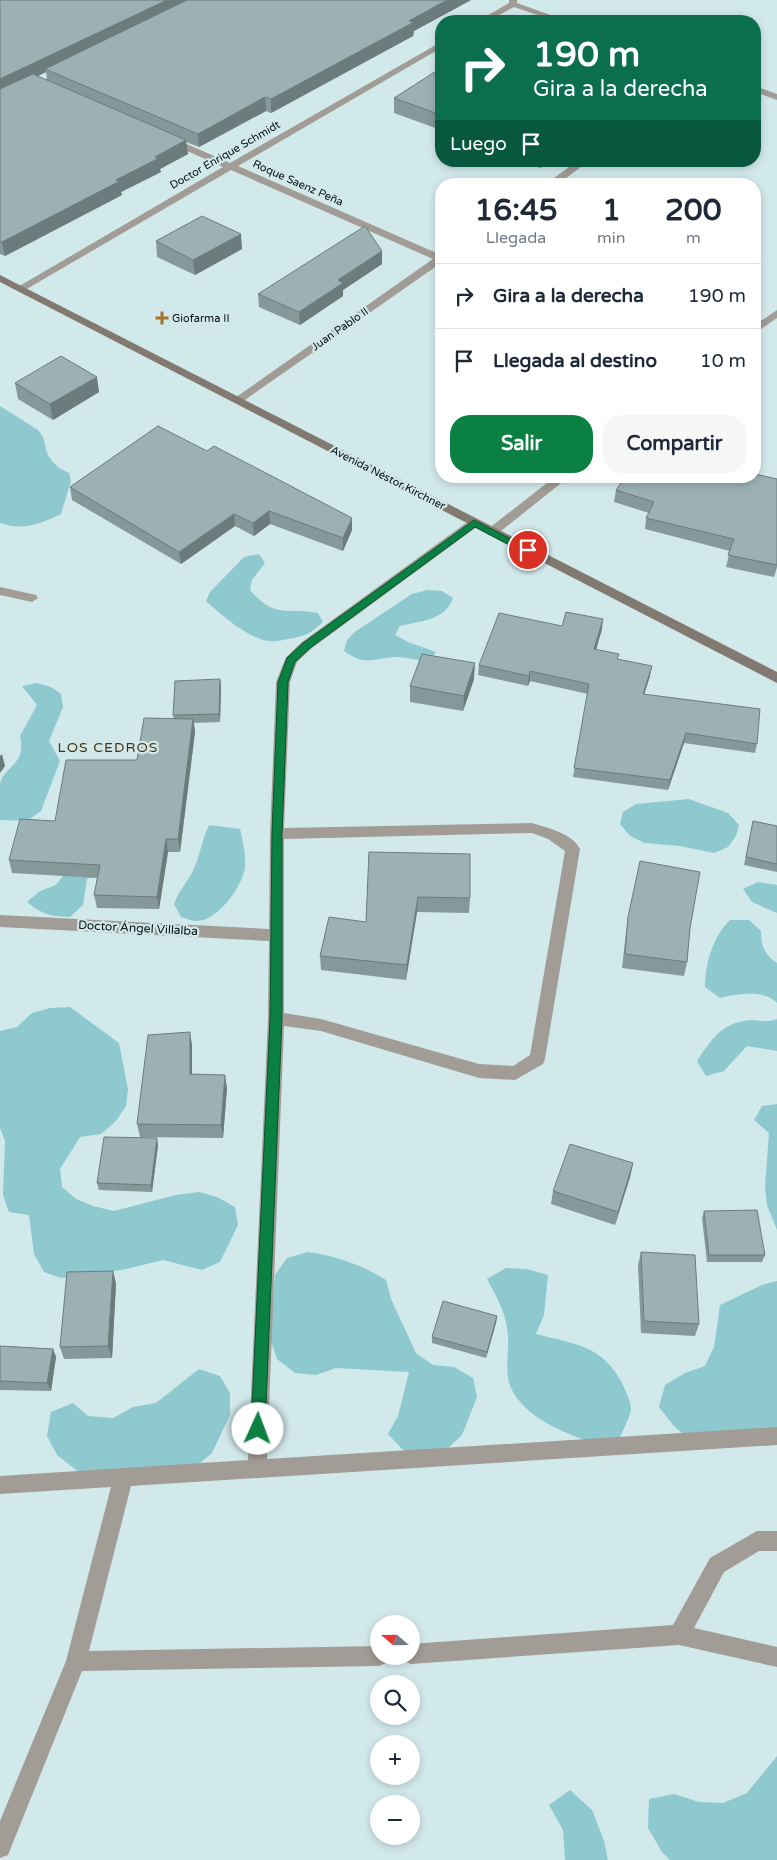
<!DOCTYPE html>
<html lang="es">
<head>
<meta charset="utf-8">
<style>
	:root { --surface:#fff; --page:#f6f6f7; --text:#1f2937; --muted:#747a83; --line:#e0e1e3; --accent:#0b8043 }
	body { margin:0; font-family:"Varela Round",sans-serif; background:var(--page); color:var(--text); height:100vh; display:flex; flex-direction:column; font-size:19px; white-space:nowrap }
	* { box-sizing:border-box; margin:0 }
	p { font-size:16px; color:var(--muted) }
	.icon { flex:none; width:28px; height:28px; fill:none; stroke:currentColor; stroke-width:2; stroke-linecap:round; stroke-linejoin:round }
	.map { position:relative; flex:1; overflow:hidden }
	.drawer { position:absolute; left:435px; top:178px; width:326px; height:305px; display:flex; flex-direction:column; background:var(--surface); border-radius:20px; box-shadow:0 2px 8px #0003 }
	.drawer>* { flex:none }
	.top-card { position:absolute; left:435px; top:15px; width:326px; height:152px; border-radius:20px; box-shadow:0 2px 8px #0003; background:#0b6e4f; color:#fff; overflow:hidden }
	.needle { width:32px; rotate:290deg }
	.buttons { position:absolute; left:370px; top:1615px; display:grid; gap:10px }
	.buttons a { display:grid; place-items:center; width:50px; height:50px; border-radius:50%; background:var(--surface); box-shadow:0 2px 8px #0003; font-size:25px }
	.pin { position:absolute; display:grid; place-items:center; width:42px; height:42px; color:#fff; margin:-21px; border:2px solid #fff; border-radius:50%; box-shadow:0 1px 5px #0007 }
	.me { position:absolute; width:55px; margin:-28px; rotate:2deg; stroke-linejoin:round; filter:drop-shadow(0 0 4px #0008) }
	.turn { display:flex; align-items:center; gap:18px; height:105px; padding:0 15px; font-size:22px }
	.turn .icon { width:65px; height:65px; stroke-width:2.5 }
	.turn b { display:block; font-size:35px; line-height:42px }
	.then { display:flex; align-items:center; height:48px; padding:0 15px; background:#0003; gap:10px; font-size:19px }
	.eta { display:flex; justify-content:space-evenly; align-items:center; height:85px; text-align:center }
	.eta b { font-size:30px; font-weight:700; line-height:35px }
	.cta { display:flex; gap:10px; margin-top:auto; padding:10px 15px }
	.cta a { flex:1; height:58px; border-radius:20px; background:var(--accent); color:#fff; font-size:20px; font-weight:700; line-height:58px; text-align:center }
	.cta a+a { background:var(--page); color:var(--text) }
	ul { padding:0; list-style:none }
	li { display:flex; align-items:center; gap:15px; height:65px; padding:0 15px; border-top:1px solid var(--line) }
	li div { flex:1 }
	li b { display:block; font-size:19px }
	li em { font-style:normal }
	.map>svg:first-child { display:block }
	.green { fill:#8dc9cf }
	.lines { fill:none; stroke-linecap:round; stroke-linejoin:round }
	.street { fill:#a29c96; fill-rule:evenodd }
	.secondary { fill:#827a71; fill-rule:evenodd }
	.wall { fill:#85989a; fill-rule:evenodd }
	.shaded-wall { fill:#6c7c7d }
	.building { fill:#9bb1b3; stroke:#6c7c7d }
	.route { fill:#0b8043; stroke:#07532c }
	.poi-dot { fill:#a7702c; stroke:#d2e9eb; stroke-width:2 }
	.labels { text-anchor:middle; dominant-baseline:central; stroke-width:4.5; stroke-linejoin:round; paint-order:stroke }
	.far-street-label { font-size:11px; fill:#060e0f; stroke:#d2e9eb }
	.far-poi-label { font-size:11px; fill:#060e0f; stroke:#d2e9eb; text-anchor:start }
	.street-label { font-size:12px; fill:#060e0f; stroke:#d2e9eb }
	.neighbourhood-label { font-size:14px; letter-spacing:1px; fill:#4a300f; stroke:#d2e9eb }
</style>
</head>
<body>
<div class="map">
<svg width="777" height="1860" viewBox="0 0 777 1860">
	<rect width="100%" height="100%" fill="#d2e9eb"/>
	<g class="green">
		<path d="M0,406L38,430L43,437L47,453L52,461L59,468L69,473L71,481L61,514C40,524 23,531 0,523Z"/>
		<path d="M259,554L265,563L252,580L250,590C275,619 286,607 318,613L323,622C312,633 303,637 288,639C282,640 275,642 269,641C247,638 223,616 206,601L210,592L244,557Z"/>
		<path d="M427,590L442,591L453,598C446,620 420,621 400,626L395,635L408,642L436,652L429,661C418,661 406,657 397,657C373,658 366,667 344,651L347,640L356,631L412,594Z"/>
		<path d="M37,683L51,687L61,694L63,707L49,741L60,761L41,811L27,821L0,820C0,809 0,795 0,784C3,766 27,766 20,736L37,705L22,686Z"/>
		<path d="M689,799L728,813L739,825L736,836L728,847L714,853L680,846L645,843L630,836L620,824L623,812L636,804Z"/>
		<path d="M209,825L240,829C243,842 246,855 245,867C243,886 217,922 196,921C192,921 186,918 181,917L174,904C180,887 189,882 195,866C201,852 202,839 209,825Z"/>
		<path d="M109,866L87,879L83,905L70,917C52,917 41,914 27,902L40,891L56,885L65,873Z"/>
		<path d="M758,882L777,885V913L752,902L743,889Z"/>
		<path d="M730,920H749L761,931C761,945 764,955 777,963V1003C766,989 734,994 720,998L705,987C705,964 713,936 730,920Z"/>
		<path d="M70,1007L119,1043L128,1089L126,1106L116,1121L101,1134L80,1137L60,1169L62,1187L76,1199L93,1206L114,1211L176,1195L199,1192L217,1197L235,1207L238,1225L220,1262L202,1270L163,1260L122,1270L61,1278L44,1272L34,1254L29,1215L9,1212L3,1195L5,1141L0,1128V1031L17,1027L32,1013L50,1008Z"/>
		<path d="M777,1019V1051L747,1046L724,1071L706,1076L697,1061C712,1039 721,1023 750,1020C760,1020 768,1023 777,1019Z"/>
		<path d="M777,1104V1230L767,1205L765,1187L769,1133L754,1120L762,1106Z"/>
		<path d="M308,1252C336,1256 362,1265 386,1280L391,1299L416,1353L433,1365L454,1367L473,1378L477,1397L462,1435L447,1449L424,1456L403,1450L388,1434L398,1416L409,1372L336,1368L316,1375L295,1373L277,1359L270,1339L275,1275L287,1258Z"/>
		<path d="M506,1268L527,1269L548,1275L544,1315L536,1334C575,1344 602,1345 622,1383C625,1390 631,1401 631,1409C631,1416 618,1440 615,1448C580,1441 515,1418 508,1378C506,1365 509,1349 508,1336C507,1314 497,1298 487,1279Z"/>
		<path d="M777,1281V1432L690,1441L673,1425L659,1407L665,1385L685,1373L705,1366L714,1347L720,1305L762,1285Z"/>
		<path d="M199,1369L220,1376L230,1393V1415L212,1453L194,1468L80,1473L57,1455L47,1436L51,1412L73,1403L88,1416L113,1418L133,1407L156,1403Z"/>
		<path d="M777,1756V1860H670L662,1852L648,1828L649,1799L674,1794L699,1802L723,1803L747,1793Z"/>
		<path d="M570,1790L592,1810L604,1841L608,1860H565L563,1830L549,1805Z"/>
	</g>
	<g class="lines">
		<g class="street">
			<path d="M509,0H517V3L567,21H555L514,7L488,21H478L509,3Z"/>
			<path d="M441,42V48L238,166L441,255V263L242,402H234L232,400L433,259L231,170L25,290L21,291L16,288L223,167L167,142V138H173L230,163Z"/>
			<path d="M755,86L777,94V100L755,92Z"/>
			<path d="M577,161H589L558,184H546Z"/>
			<path d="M777,310V318L755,333V325Z"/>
			<path d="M556,476H570L496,535H488L486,532L488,529Z"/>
			<path d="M474,519L478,520L480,523L478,526L312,648L297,662L290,682L284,828L532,823C548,828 572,833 580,849L545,1059L543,1064L515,1080L479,1078L321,1031L284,1026L267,1459L777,1427V1445L131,1486L89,1651L379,1646V1656H389L386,1663L379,1666L82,1671L8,1855L0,1858V1821L66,1661L111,1487L0,1494V1476L248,1460L268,1018L269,941L0,927V915L269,929L270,834L276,682L286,657L302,642L470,520ZM532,833L548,839L565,851L530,1055L513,1066L479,1064L321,1019L284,1013V839Z"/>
			<path d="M0,587L36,595L38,598L32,602L0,595Z"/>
			<path d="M757,1531H777V1551H759L724,1572L694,1628L777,1647V1667L679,1645L411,1664L404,1661L402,1656H411V1644L673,1625L710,1558Z"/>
		</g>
		<path class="secondary" d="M0,275L777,672V683L0,282Z"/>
	</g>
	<g class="wall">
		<path d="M0,0H471L414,31L413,36L271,113L266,111L199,147L186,142L188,154L160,169L161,172L121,192L122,195L5,256L0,254ZM46,72L47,80L38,76Z"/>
		<path d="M441,68V130L394,113V98Z"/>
		<path d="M523,161H549L540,168Z"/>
		<path d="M156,241L242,249L195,275L157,257Z"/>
		<path d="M382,251V264L343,290V296L300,325L259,307L258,294Z"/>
		<path d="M15,383L99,392L53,420L18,399Z"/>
		<path d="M158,426L352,530L343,551L270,524L254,536L235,526L181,564L72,500L70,487Z"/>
		<path d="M702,478L777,479V567L774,577L726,567L730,551L645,529L646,518L649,513L614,502L616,490Z"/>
		<path d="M562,626L602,629L596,650L618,659L650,676L644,694L757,744L755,753L684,743L668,790L573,777L588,694L530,681L528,686L478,675L479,665Z"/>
		<path d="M220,679L221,687L220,722L194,723L195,732L180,852H168L159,909L97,908L94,895L97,878L12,873L9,860L55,821L137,760L174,719L173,715Z"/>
		<path d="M474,679L463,711L410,702V686Z"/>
		<path d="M753,821L777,826V872L744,865Z"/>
		<path d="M369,852L470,898L469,913L417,912L406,980L321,970L320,956L366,922Z"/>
		<path d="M628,917L690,928L687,962L684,976L622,968L626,932Z"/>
		<path d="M192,1045V1074L227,1088L223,1138L140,1137L137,1124Z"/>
		<path d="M158,1145L152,1192L99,1190L97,1183Z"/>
		<path d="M633,1163L630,1177L615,1225L551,1204L553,1191Z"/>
		<path d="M704,1211L765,1255L762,1262H707L702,1218Z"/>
		<path d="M641,1252L699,1324L695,1336L641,1333L638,1265Z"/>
		<path d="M116,1283L112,1358L64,1359L60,1347Z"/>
		<path d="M497,1316L496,1323L486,1358L432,1343V1337Z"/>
		<path d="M0,1346L53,1349L56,1357L51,1391L0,1390Z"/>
	</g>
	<g class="shaded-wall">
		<path d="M167,0H196L45,69L46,72L0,94V79Z"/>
		<path d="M447,0H471L414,31L413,36L271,113V99L409,21Z"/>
		<path d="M265,97L266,111L199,147L198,134Z"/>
		<path d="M186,140L188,154L160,169L161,172L121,192L122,195L5,256L2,242L116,180L155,157Z"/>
		<path d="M540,161H549L540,168Z"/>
		<path d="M241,234L242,249L195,275L193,260Z"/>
		<path d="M382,251V264L343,290V296L300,325L299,312L338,280Z"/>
		<path d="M97,377L99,392L53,420L50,404Z"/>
		<path d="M269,511L270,524L254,536L253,523Z"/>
		<path d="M234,514L235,526L181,564L179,552Z"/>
		<path d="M352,518V530L343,551V538Z"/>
		<path d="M603,619L602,629L593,659L594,649Z"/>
		<path d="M475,663L474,679L463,711L464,696Z"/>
		<path d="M652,666L650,676L641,704L643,694Z"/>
		<path d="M530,671V681L528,686L529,676Z"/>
		<path d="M220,679L221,687L220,722L219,714Z"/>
		<path d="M193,719L195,732L180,852L178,839Z"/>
		<path d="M686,733L684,743L668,790L670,780Z"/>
		<path d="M2,754L5,766L0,773V756Z"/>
		<path d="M166,839L168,852L159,909L157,897Z"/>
		<path d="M418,897L417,912L406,980L407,965Z"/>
		<path d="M190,1032L192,1045V1087L190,1074Z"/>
		<path d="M225,1075L227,1088L223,1138L221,1125Z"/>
		<path d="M157,1138L158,1145L152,1192L151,1185Z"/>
		<path d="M633,1163L630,1177L615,1225L618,1212Z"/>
		<path d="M113,1271L116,1283L112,1358L108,1346Z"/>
		<path d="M497,1316L496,1323L486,1358L487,1352Z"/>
		<path d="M53,1349L56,1357L51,1391L47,1383Z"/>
	</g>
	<g class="building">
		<path d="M0,0H167L0,79Z"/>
		<path d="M187,0H447L409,21L414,22L271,99L265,97L198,134L45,69Z"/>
		<path d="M441,68V115L394,98Z"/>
		<path d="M33,74L186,140L155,157L159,158L116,180L120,181L2,242L0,241V89Z"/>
		<path d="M202,216L241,234L193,260L156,241Z"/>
		<path d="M365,226L382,251L338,280L343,283L299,312L258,294Z"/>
		<path d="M61,356L97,377L50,404L15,383Z"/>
		<path d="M158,426L207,451L214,446L352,518L343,538L269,511L253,523L234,514L179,552L70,487Z"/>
		<path d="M755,474L777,479V565L728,555L734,539L646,518L654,502L616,490L626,476H695L702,478V476H755Z"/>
		<path d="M566,612L603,619L594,649L619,654L617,659L652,666L643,694L760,709L757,744L686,733L670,780L574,768L589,684L530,671L529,676L479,665L499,613L562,626Z"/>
		<path d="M422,654L475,663L464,696L410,686Z"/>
		<path d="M220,679L219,714L173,715L175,681Z"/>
		<path d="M144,718L193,719L178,839H166L157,897L94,895L100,865L9,860L20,819L55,821L66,760H137Z"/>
		<path d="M753,821L777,826V864L746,857Z"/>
		<path d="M369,852L470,854V898L418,897L407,965L320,956L329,917L366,922Z"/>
		<path d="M640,861L700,872L690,928L687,962L625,954L628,917Z"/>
		<path d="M190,1032V1074L225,1075L221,1125L137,1124L148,1035Z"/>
		<path d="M104,1137L157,1138L151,1185L97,1183Z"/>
		<path d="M570,1144L633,1163L618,1212L553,1191Z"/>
		<path d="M757,1210L765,1255H709L704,1211Z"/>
		<path d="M641,1252L695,1255L699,1324L644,1321Z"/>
		<path d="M113,1271L108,1346L60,1347L67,1272Z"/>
		<path d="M443,1301L497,1316L487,1352L432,1337Z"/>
		<path d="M0,1346L53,1349L47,1383L0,1381Z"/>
	</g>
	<path class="route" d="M474,520L532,550L531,553H524L475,527L310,648L295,662L288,682L282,834V1018L265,1429L263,1434L258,1436L253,1434L251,1429L270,1018L272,834L278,682L287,658L303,643Z"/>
	<path class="poi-dot" d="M159.5 310.5h5v5h5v5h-5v5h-5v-5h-5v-5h5z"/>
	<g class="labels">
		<g class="far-street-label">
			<text transform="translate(225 155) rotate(-30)">Doctor Enrique Schmidt</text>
			<text transform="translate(298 183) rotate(24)">Roque Saenz Peña</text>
			<text transform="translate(340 329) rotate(-35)">Juan Pablo II</text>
			<text transform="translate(388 478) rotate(27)">Avenida Néstor Kirchner</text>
		</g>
		<g class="far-poi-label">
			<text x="172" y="318">Giofarma II</text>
		</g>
		<g class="street-label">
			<text transform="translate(138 928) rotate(3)">Doctor Ángel Villalba</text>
		</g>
		<g class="neighbourhood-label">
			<text x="108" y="747">LOS CEDROS</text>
		</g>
	</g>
</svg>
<div class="buttons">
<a><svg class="needle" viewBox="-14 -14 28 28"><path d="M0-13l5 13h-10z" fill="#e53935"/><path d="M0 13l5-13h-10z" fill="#747a83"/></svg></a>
<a><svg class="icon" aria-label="search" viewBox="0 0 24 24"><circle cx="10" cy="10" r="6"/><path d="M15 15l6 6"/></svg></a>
<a>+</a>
<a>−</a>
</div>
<div class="pin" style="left:528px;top:550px;background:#d93025"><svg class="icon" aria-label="arrive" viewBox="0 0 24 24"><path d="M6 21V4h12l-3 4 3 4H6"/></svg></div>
<svg class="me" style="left:258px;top:1429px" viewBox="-20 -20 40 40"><circle r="19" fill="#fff"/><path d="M0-13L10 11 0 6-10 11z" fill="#0b8043"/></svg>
<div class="top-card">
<div class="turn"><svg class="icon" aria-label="right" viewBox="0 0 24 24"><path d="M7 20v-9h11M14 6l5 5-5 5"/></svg><div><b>190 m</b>Gira a la derecha</div></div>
<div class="then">Luego<svg class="icon" aria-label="arrive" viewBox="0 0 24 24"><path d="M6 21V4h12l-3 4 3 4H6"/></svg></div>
</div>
<section class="drawer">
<div class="eta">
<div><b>16:45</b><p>Llegada</p></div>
<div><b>1</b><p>min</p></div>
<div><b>200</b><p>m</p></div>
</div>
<ul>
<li><svg class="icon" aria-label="right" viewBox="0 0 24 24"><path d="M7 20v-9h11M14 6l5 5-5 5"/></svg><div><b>Gira a la derecha</b></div><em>190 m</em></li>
<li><svg class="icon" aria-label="arrive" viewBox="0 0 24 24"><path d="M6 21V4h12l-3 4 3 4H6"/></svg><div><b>Llegada al destino</b></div><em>10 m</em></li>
</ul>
<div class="cta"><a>Salir</a><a>Compartir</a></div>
</section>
</div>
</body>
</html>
